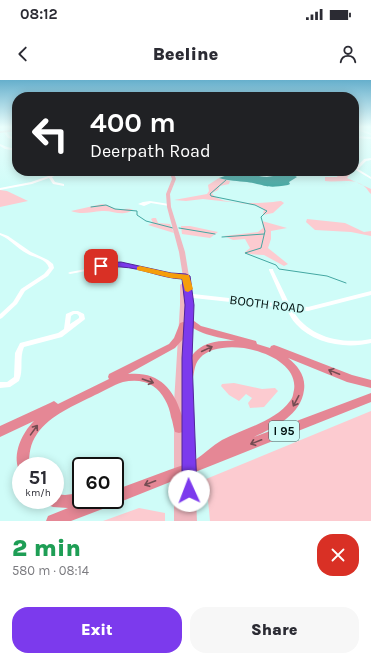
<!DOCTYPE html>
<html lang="en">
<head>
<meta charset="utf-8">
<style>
	:root { --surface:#fff; --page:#f7f7f7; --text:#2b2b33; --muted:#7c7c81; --accent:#7c3aed }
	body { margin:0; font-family:Karla,sans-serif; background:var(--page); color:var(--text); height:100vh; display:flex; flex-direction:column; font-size:15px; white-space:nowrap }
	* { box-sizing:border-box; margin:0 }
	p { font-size:13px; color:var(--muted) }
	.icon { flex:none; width:22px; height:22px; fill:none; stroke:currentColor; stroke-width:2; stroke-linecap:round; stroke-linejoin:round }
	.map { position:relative; height:441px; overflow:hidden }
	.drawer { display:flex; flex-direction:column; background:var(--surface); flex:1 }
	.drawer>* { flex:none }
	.hud { position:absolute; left:12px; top:12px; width:347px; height:84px; border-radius:16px; box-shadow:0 2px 10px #0003; background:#202124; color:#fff; overflow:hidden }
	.speed { position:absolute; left:12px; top:377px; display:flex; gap:8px; font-size:20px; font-weight:700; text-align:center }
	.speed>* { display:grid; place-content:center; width:52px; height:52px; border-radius:50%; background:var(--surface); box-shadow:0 2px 10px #0003; line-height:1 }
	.speed small { font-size:10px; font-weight:400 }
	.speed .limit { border:2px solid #111; border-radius:6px; background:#fff; color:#111 }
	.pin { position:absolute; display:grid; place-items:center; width:34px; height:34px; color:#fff; margin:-17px; border-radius:8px; box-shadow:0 2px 6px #0006 }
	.me { position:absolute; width:44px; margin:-22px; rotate:358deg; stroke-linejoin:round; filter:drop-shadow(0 0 3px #0008) }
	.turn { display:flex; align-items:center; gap:14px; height:84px; padding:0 12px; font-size:18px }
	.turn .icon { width:52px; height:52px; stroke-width:2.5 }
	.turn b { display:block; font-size:28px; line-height:34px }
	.round { display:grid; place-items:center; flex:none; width:42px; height:42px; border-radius:16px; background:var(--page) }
	.summary { display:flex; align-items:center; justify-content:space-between; height:68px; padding:0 12px }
	h1 { font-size:24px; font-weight:800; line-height:30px; color:#1e9e55 }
	.action { display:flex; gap:8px; margin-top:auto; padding:8px 12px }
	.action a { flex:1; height:46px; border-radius:16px; background:var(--accent); color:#fff; font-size:16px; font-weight:800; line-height:46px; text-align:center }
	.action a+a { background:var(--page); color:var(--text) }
	.status { display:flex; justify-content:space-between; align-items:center; height:28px; padding:0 20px; background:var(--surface); direction:ltr }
	.status svg { height:11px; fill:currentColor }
	header { display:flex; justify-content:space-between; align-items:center; height:52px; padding:0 12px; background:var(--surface); font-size:18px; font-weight:800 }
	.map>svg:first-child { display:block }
	.green { fill:#fccbd0 }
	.water { fill:#43a7a2 }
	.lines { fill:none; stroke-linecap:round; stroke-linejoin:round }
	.stream { stroke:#43a7a2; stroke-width:1 }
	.minor { fill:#fff; fill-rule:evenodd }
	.major { fill:#efb7bf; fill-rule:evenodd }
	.highway { fill:#e58795; fill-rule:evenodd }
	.oneway { stroke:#744c52 }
	.route { fill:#7c3aed; stroke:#51269a }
	.slow { fill:#f59e0b }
	.labels { text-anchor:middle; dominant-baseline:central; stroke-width:3.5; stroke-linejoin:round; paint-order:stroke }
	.shield { fill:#cffcf8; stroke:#405856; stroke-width:1 }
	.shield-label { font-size:12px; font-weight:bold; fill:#021110 }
	.street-label { font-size:13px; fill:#021110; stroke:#cffcf8 }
</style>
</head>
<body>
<div class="status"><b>08:12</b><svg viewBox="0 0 49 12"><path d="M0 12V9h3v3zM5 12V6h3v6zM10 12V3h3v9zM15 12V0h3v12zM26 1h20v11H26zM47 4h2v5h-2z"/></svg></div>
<header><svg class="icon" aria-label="back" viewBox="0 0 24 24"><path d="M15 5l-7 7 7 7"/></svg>Beeline<svg class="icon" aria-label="person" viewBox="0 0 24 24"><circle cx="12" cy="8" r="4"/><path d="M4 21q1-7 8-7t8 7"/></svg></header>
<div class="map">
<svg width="371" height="441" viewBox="0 0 371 441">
	<rect width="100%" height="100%" fill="#cffcf8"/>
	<g class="green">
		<path d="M340,91L351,93L347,98L371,109V114C368,112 368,109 365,107C355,97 337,103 325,101V97H337Z"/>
		<path d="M219,98L230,101L229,104L220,106L218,110L212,113C219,127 268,123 281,121L284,123L273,133L263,135L264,129L256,125L203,119L186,121L174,120L207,114L209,111L208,105Z"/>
		<path d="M0,110L7,111L28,121L0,127Z"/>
		<path d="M102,124C108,125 111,127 116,129C121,131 128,127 133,130C122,137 113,130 102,131C90,132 82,135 71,131Z"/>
		<path d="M153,138H156L158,143L170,144L174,153L148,145L153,143L151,139Z"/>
		<path d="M307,139L345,143L364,152L371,151V156L351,152L315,150L306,142Z"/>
		<path d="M262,141L287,148L271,151V159L268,168L288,184L284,186L264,175L248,174L244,173L250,168L245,159L233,160L224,156L258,152L263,148Z"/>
		<path d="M181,146H190L218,152L210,158L182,154Z"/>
		<path d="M234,303L262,309L275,308L278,311L264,327L250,328L248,323L252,318L246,314L239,321L229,315L221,306L222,304Z"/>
		<path d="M371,331V441H210L206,399Z"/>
		<path d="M139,428L165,433V441H103Z"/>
	</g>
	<path class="water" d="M239,91C249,91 256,97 267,97C276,96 290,92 297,97L289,102L290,104L288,105C265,109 267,105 247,102C238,101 229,101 219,98Z"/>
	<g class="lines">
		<g class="stream">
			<path d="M226,100L210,114L211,116L255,125L267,131L261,137L265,151L261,168L245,173L276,185L279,189L327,196L346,203"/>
			<path d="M91,127L106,125L115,129L137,131V135L146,141L173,148"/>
			<path d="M179,148L215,154"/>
			<path d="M222,157L264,154"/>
		</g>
		<g class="minor">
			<path d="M354,47L371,53V55L354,49Z"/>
			<path d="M2,50H4L10,56L17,58V60L8,58Z"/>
			<path d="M354,56L371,57V59L354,58Z"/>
			<path d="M0,64L7,67L17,69V71L5,69L0,66Z"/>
			<path d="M371,78V80L366,81L358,89L371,97V99L354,89L364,79Z"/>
			<path d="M63,91H68L52,97L55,102L64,104V106L53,104L49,98L32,104L0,110V108L31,102Z"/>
			<path d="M150,121L169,124L171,125L169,126L151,123L144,126L138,124L143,122Z"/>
			<path d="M0,153L8,156L31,172L48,180L53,184L54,188L48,196L25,211L17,224L2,238L0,239V234L13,222L21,209L44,194L49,188C46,178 34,178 26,173C17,168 10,159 0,155Z"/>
			<path d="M118,183L171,194H186L189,196L186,198H171L118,185L70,194L68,193L70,192Z"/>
			<path d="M269,189H273V190L290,225L308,227L371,211V215L308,231L292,229C307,257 342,265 371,259V263C346,269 314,264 296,244C292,240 289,234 286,228L184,217L181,215L184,213L284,224L269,190Z"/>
			<path d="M73,231H78L84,234L85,239L84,240L62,257L24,267C19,278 24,290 19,301L10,307L0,308V302H7L14,297L15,273L20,263L58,253L64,249L66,234ZM74,234H77L79,236V238L70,244L71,236Z"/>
		</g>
		<g class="major">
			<path d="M17,49V51L0,53V51Z"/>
			<path d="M169,91H173L176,99L170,114L171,127L185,172L192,215L191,300L197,441H174V323L180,225V205L181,204L184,203L179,172L167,127L166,114L172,99Z"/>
		</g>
		<g class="highway">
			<path d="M189,236L192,237L194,241L201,246L256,261L257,264L270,268L271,266L274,265L277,266L352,295L371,300V308L347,302L288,278C298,286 306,296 304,310C301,335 275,347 254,357L371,313V322L115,424L113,423V425L71,441H46L48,436L68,428L53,427L48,425L46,420H55V414L65,415L81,413V420H88L87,421L90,420H115V410C133,403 151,397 169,390C177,387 187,384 195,380C204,374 212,366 222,360C243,349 276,341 290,321C293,318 293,314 294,310C300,273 222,254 200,278C193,285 195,295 191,303L187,304L183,303L182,300C188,270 204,259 235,261C219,257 192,254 185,239Z"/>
			<path d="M183,242L186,243L187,245L183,259L175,268L128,294C157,291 173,307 181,333C183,339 186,346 183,352L179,353L175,352C173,347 173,342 171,337C169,325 163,313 153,306C144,300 133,300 123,302C113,305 104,311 95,315C75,325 50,335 37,354C30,364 29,374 29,386H21V391L19,390C12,374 22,353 34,341L0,357V346L50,323L54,321L58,324L109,299L108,297L109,294L169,264L174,258L180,243Z"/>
		</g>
	</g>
	<defs><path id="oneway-shaft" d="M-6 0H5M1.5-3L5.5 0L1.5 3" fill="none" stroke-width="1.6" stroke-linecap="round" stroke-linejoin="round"/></defs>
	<g class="oneway">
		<use href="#oneway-shaft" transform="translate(207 269) rotate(-25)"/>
		<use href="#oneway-shaft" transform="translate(334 292) rotate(-158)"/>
		<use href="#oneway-shaft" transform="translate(148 301) rotate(19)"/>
		<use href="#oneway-shaft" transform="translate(296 321) rotate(118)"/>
		<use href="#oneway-shaft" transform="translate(34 350) rotate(-54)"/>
		<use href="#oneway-shaft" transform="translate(256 362) rotate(159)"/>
		<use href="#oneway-shaft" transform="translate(150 403) rotate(159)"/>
	</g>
	<linearGradient id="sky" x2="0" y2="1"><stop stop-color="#66afcc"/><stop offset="0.43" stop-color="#e9fefc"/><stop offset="1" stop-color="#e9fefc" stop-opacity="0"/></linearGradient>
	<rect width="371" height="109" fill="url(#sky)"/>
	<path class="route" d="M121,182L171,193L186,194L190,196L194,225L192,278L197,411L195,416L189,418L184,416L182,411V278L185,225L182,199C161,198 142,188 121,187C113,186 103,191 97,186L101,183Z"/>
	<path class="slow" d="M140,186L171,193L189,195L193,209L188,212L185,211L182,199L171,198L137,190V187Z"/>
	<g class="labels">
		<rect class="shield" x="269" y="341" width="30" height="20" rx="3"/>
		<g class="shield-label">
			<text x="284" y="351">I 95</text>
		</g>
		<g class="street-label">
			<text transform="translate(267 224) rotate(7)">BOOTH ROAD</text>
		</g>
	</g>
</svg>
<div class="speed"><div>51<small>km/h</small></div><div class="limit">60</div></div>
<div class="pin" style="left:101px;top:186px;background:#d93025"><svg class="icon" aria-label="arrive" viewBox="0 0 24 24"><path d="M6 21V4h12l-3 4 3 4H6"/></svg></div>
<svg class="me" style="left:189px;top:411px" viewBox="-20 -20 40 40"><circle r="19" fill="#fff"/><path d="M0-13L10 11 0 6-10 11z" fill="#7c3aed"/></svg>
<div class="hud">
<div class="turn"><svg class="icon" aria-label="left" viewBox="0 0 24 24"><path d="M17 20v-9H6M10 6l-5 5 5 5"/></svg><div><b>400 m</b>Deerpath Road</div></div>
</div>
</div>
<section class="drawer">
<div class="summary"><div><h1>2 min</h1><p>580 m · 08:14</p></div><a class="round" style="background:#d93025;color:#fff"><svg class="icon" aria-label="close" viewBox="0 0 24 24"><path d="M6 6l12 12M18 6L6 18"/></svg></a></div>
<div class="action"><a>Exit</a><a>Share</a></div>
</section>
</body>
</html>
